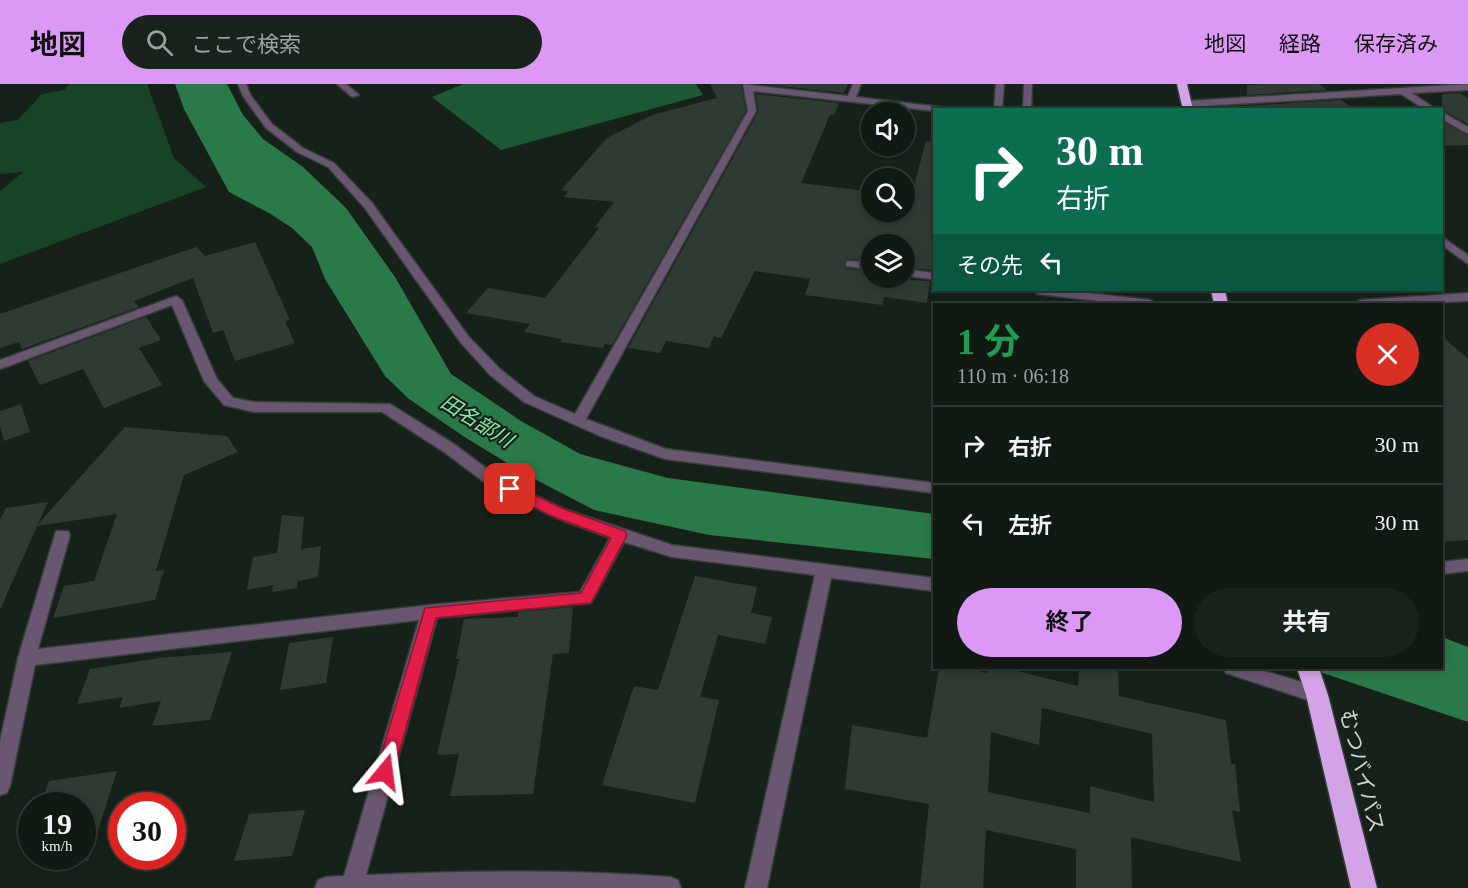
<!DOCTYPE html>
<html lang="ja">
<head>
<meta charset="utf-8">
<style>
	:root { --surface:#101a13; --page:#19231c; --text:#f1f3f6; --muted:#9ca1a0; --line:#303833; --accent:#db99f5 }
	body { margin:0; font-family:"Times New Roman","Noto Sans JP",serif; background:var(--page); color:var(--text); height:100vh; display:flex; flex-direction:column; font-size:22px; white-space:nowrap }
	* { box-sizing:border-box; margin:0 }
	p { font-size:20px; color:var(--muted) }
	.icon { flex:none; width:33px; height:33px; fill:none; stroke:currentColor; stroke-width:2; stroke-linecap:round; stroke-linejoin:round }
	.map { position:relative; flex:1; overflow:hidden }
	.details { position:absolute; left:933px; top:219px; width:510px; height:366px; display:flex; flex-direction:column; background:var(--surface); border-radius:0px; box-shadow:0 3px 9px #0003,0 0 0 2px var(--line) }
	.details>* { flex:none }
	.top-card { position:absolute; left:933px; top:24px; width:510px; height:183px; border-radius:0px; box-shadow:0 3px 9px #0003,0 0 0 2px var(--line); background:#0b6e4f; color:#fff; overflow:hidden }
	.fabs { position:absolute; left:861px; top:18px; display:grid; gap:12px }
	.fabs a { display:grid; place-items:center; width:54px; height:54px; border-radius:50%; background:var(--surface); box-shadow:0 3px 9px #0003,0 0 0 2px var(--line); font-size:30px }
	.speed { position:absolute; left:18px; top:708px; display:flex; gap:12px; font-size:30px; font-weight:700; text-align:center }
	.speed>* { display:grid; place-content:center; width:78px; height:78px; border-radius:50%; background:var(--surface); box-shadow:0 3px 9px #0003,0 0 0 2px var(--line); line-height:1 }
	.speed small { font-size:15px; font-weight:400 }
	.speed .limit { border:9px solid #d22; background:#fff; color:#111 }
	.pin { position:absolute; display:grid; place-items:center; width:51px; height:51px; color:#fff; margin:-26px; border-radius:12px; box-shadow:0 3px 9px #0006 }
	.me { position:absolute; width:66px; margin:-33px; rotate:16deg; stroke-linejoin:round; filter:drop-shadow(0 0 4px #0008) }
	.turn { display:flex; align-items:center; gap:21px; height:126px; padding:0 24px; font-size:27px }
	.turn .icon { width:78px; height:78px; stroke-width:2.5 }
	.turn b { display:block; font-size:42px; line-height:51px }
	.then { display:flex; align-items:center; height:57px; padding:0 24px; background:#0003; gap:12px; font-size:22px }
	.round { display:grid; place-items:center; flex:none; width:63px; height:63px; border-radius:32px; background:var(--page) }
	.overview { display:flex; align-items:center; justify-content:space-between; height:102px; padding:0 24px }
	h1 { font-size:36px; font-weight:700; line-height:45px; color:#1e9e55 }
	.action { display:flex; gap:12px; margin-top:auto; padding:12px 24px }
	.action a { flex:1; height:69px; border-radius:36px; background:var(--accent); color:#111; font-size:24px; font-weight:700; line-height:69px; text-align:center }
	.action a+a { background:var(--page); color:var(--text) }
	ul { padding:0; list-style:none }
	li { display:flex; align-items:center; gap:18px; height:78px; padding:0 24px; border-top:2px solid var(--line) }
	li div { flex:1 }
	li b { display:block; font-size:22px }
	li em { font-style:normal }
	header { display:flex; align-items:center; gap:36px; box-sizing:border-box; height:84px; padding:0 30px; background:var(--accent); color:#111 }
	header strong { font-size:28px }
	nav { display:flex; gap:33px; margin-inline-start:auto; font-size:21px }
	.search { width:420px; height:54px; background:var(--page); display:flex; align-items:center; gap:15px; box-sizing:border-box; padding:0 21px; border-radius:33px; color:var(--muted); font-size:22px }
	.map>svg:first-child { display:block }
	.green { fill:#174327 }
	.forest { fill:#1c5833 }
	.water { fill:#2a7948 }
	.building { fill:#2f3b32; fill-rule:evenodd }
	.lines { fill:none; stroke-linecap:round; stroke-linejoin:round }
	.minor-casing { stroke:#333e36; stroke-width:3 }
	.highway-casing { stroke:#333e36; stroke-width:3 }
	.minor { fill:#695671; fill-rule:evenodd }
	.highway { fill:#d3a2e7; fill-rule:evenodd }
	.route { fill:#e11d48; stroke:#92132f; stroke-width:1.5 }
	.labels { text-anchor:middle; dominant-baseline:central; stroke-width:4.5; stroke-linejoin:round; paint-order:stroke }
	.water-label { font-size:20px; font-style:italic; fill:#84eca5; stroke:#162219 }
	.near-street-label { font-size:21px; fill:#ccd3cd; stroke:#162219 }
</style>
</head>
<body>
<header>
<strong>地図</strong>
<div class="search"><svg class="icon" aria-label="search" viewBox="0 0 24 24"><circle cx="10" cy="10" r="6"/><path d="M15 15l6 6"/></svg>ここで検索</div>
<nav><a>地図</a><a>経路</a><a>保存済み</a></nav>
</header>
<div class="map">
<svg width="1468" height="804" viewBox="0 0 1468 804">
	<rect width="100%" height="100%" fill="#162219"/>
	<path class="green" d="M69,0H147L174,74L206,103L0,180V107L23,88L0,90V39L18,36L42,10L64,6Z"/>
	<path class="forest" d="M463,0H696L703,11L501,66L432,13Z"/>
	<g class="water">
		<path d="M175,0H227L243,31L263,55L303,83L346,124L395,193L451,290L521,337L580,370L668,394L934,430V475L709,451L594,426L527,391L463,352L409,315L385,292L325,195L312,163L292,144L269,129L229,108L184,25Z"/>
		<path d="M1442,553L1468,563V638L1308,584H1442Z"/>
	</g>
	<g class="building">
		<path d="M710,0H741L746,27L612,261L605,260L603,264L560,258L562,255L524,248L530,240L466,229L488,204L545,214L599,144L595,143L614,118L564,113L568,107L561,106L607,54L652,31L717,14Z"/>
		<path d="M763,0H848L844,9Z"/>
		<path d="M1264,0H1319L1327,6L1247,11V1Z"/>
		<path d="M1459,9L1468,14V40L1442,26V10Z"/>
		<path d="M756,10L839,19L834,31H830L801,99L866,107L867,104L872,105V128H904V109H912L926,57L934,58V160L931,186L904,183V160H872V177L850,175L844,178L846,184L872,188V194L930,197L927,219L884,213L882,221L805,211L810,195L755,187L721,254L714,252L709,264L666,257L660,269L628,264L758,28Z"/>
		<path d="M1341,16L1355,26H1248V22Z"/>
		<path d="M1442,37L1468,52V61L1442,62Z"/>
		<path d="M255,158L290,236L285,237L295,259L235,277L223,246L213,249L193,194L134,217L139,223L22,265L19,258L0,264V230L196,163L205,172Z"/>
		<path d="M146,233L161,256L139,264L162,301L104,324L83,285L40,301L28,277Z"/>
		<path d="M1442,252L1468,275V456L1442,458Z"/>
		<path d="M21,320L30,348L4,357L0,342V327Z"/>
		<path d="M125,343L227,352L238,368L184,391L156,487L164,486L155,516L53,534L64,502L94,497L117,430L37,442L0,526V435L6,424L48,418L38,440Z"/>
		<path d="M282,431L304,433L301,465L321,462L318,493L298,497L297,504L272,508L273,501L247,506L253,473L277,469Z"/>
		<path d="M695,492L757,503L751,529L772,533L765,560L718,551L700,613L719,616L695,719L602,701L634,602L658,606Z"/>
		<path d="M571,523H573L569,569L553,570L533,710L450,712L459,670L437,671L459,575H456L464,535L518,533V528Z"/>
		<path d="M333,553L326,599L280,606L289,559Z"/>
		<path d="M232,568L210,636L152,642L161,617L119,624L123,613L77,620L90,585L159,574Z"/>
		<path d="M939,584H963L987,589L988,584H1005L1078,602L1079,584H1118L1119,612L1226,636L1231,680H1235L1240,728L1232,726L1241,778L1131,753L1132,804H1076V765L986,746L983,804H920L929,720L845,705L852,641L927,654ZM1042,624L1152,650L1154,718L1090,702V729L988,708L991,648L1039,661Z"/>
		<path d="M117,687L88,777H82V722H40L49,697Z"/>
		<path d="M305,726L292,772L234,777L249,730Z"/>
	</g>
	<g class="lines">
		<defs>
			<g id="minor">
				<path d="M238,0H246L251,12L272,40L303,64L334,79L372,119L469,253L500,285L534,312L575,330L748,27L743,0L848,12L853,0H861L856,13L949,24L934,26V27L753,7L756,27L586,335L666,365L934,399V409L665,375L600,352L524,318L490,291L461,259L364,123L328,83L297,68L266,44L243,12Z"/>
				<path d="M337,0H346L359,11L352,13Z"/>
				<path d="M996,0H1004L1002,26H994Z"/>
				<path d="M1024,0H1032L1031,26H1023Z"/>
				<path d="M1468,0V6L1412,9L1437,26H1426L1401,10L1187,23L1183,20L1187,17Z"/>
				<path d="M1442,28L1468,43V50L1442,35Z"/>
				<path d="M1442,153L1468,171V180L1442,161Z"/>
				<path d="M850,177L872,179V186L846,182V178Z"/>
				<path d="M904,185L934,189V195L904,192Z"/>
				<path d="M1032,206H1062L1150,216L1156,220H1125L1038,210Z"/>
				<path d="M1468,209V217L1408,220H1354L1360,216Z"/>
				<path d="M176,212L182,216L217,295L233,314L254,318L390,320L454,360L498,393L564,425L672,461L934,494V507L831,494L767,804H745L815,491L672,473L624,458L591,519L437,534L366,791C468,787 569,785 670,793L678,796L681,804H315L318,796L326,793L344,792L419,536L35,581L10,702L7,709L0,711V657L18,574L56,447H68L70,451L38,565L430,521L580,508L610,454L554,433L488,401L444,368L382,328H254L224,321L204,297L172,221L0,285V276Z"/>
				<path d="M1468,475V487L1442,490V478Z"/>
				<path d="M1223,584H1255L1324,605L1326,611L1324,617L1317,619L1226,589Z"/>
			</g>
			<g id="highway">
				<path d="M1177,0H1187L1193,26H1183Z"/>
				<path d="M1211,206H1225L1228,220H1214Z"/>
				<path d="M1297,584H1319L1328,611L1377,804H1351L1306,611Z"/>
			</g>
		</defs>
		<use href="#minor" class="minor-casing"/>
		<use href="#highway" class="highway-casing"/>
		<use href="#minor" class="minor"/>
		<use href="#highway" class="highway"/>
	</g>
	<path class="route" d="M510,400L564,425L625,447L627,451L591,519L436,534L394,688L391,694L385,697L378,694L376,688L425,524L581,509L611,454L554,433L505,409L503,405L505,402Z"/>
	<g class="labels">
		<g class="water-label">
			<text transform="translate(477 337) rotate(32)">田名部川</text>
		</g>
		<g class="near-street-label">
			<text transform="translate(1362 687) rotate(76)">むつバイパス</text>
		</g>
	</g>
</svg>
<div class="fabs">
<a><svg class="icon" aria-label="sound" viewBox="0 0 24 24"><path d="M4 9h4l5-4v14l-5-4H4zM17 9q2 3 0 6"/></svg></a>
<a><svg class="icon" aria-label="search" viewBox="0 0 24 24"><circle cx="10" cy="10" r="6"/><path d="M15 15l6 6"/></svg></a>
<a><svg class="icon" aria-label="layers" viewBox="0 0 24 24"><path d="M12 4l9 5-9 5-9-5zM3 14l9 5 9-5"/></svg></a>
</div>
<div class="speed"><div>19<small>km/h</small></div><div class="limit">30</div></div>
<div class="pin" style="left:510px;top:405px;background:#d93025"><svg class="icon" aria-label="arrive" viewBox="0 0 24 24"><path d="M6 21V4h12l-3 4 3 4H6"/></svg></div>
<svg class="me" style="left:385px;top:688px" viewBox="-20 -20 40 40"><path d="M0-17L14 15 0 8-14 15z" fill="#e11d48" stroke="#fff" stroke-width="4"/></svg>
<div class="top-card">
<div class="turn"><svg class="icon" aria-label="right" viewBox="0 0 24 24"><path d="M7 20v-9h11M14 6l5 5-5 5"/></svg><div><b>30 m</b>右折</div></div>
<div class="then">その先<svg class="icon" aria-label="left" viewBox="0 0 24 24"><path d="M17 20v-9H6M10 6l-5 5 5 5"/></svg></div>
</div>
<section class="details">
<div class="overview"><div><h1>1 分</h1><p>110 m · 06:18</p></div><a class="round" style="background:#d93025;color:#fff"><svg class="icon" aria-label="close" viewBox="0 0 24 24"><path d="M6 6l12 12M18 6L6 18"/></svg></a></div>
<ul>
<li><svg class="icon" aria-label="right" viewBox="0 0 24 24"><path d="M7 20v-9h11M14 6l5 5-5 5"/></svg><div><b>右折</b></div><em>30 m</em></li>
<li><svg class="icon" aria-label="left" viewBox="0 0 24 24"><path d="M17 20v-9H6M10 6l-5 5 5 5"/></svg><div><b>左折</b></div><em>30 m</em></li>
</ul>
<div class="action"><a>終了</a><a>共有</a></div>
</section>
</div>
</body>
</html>
